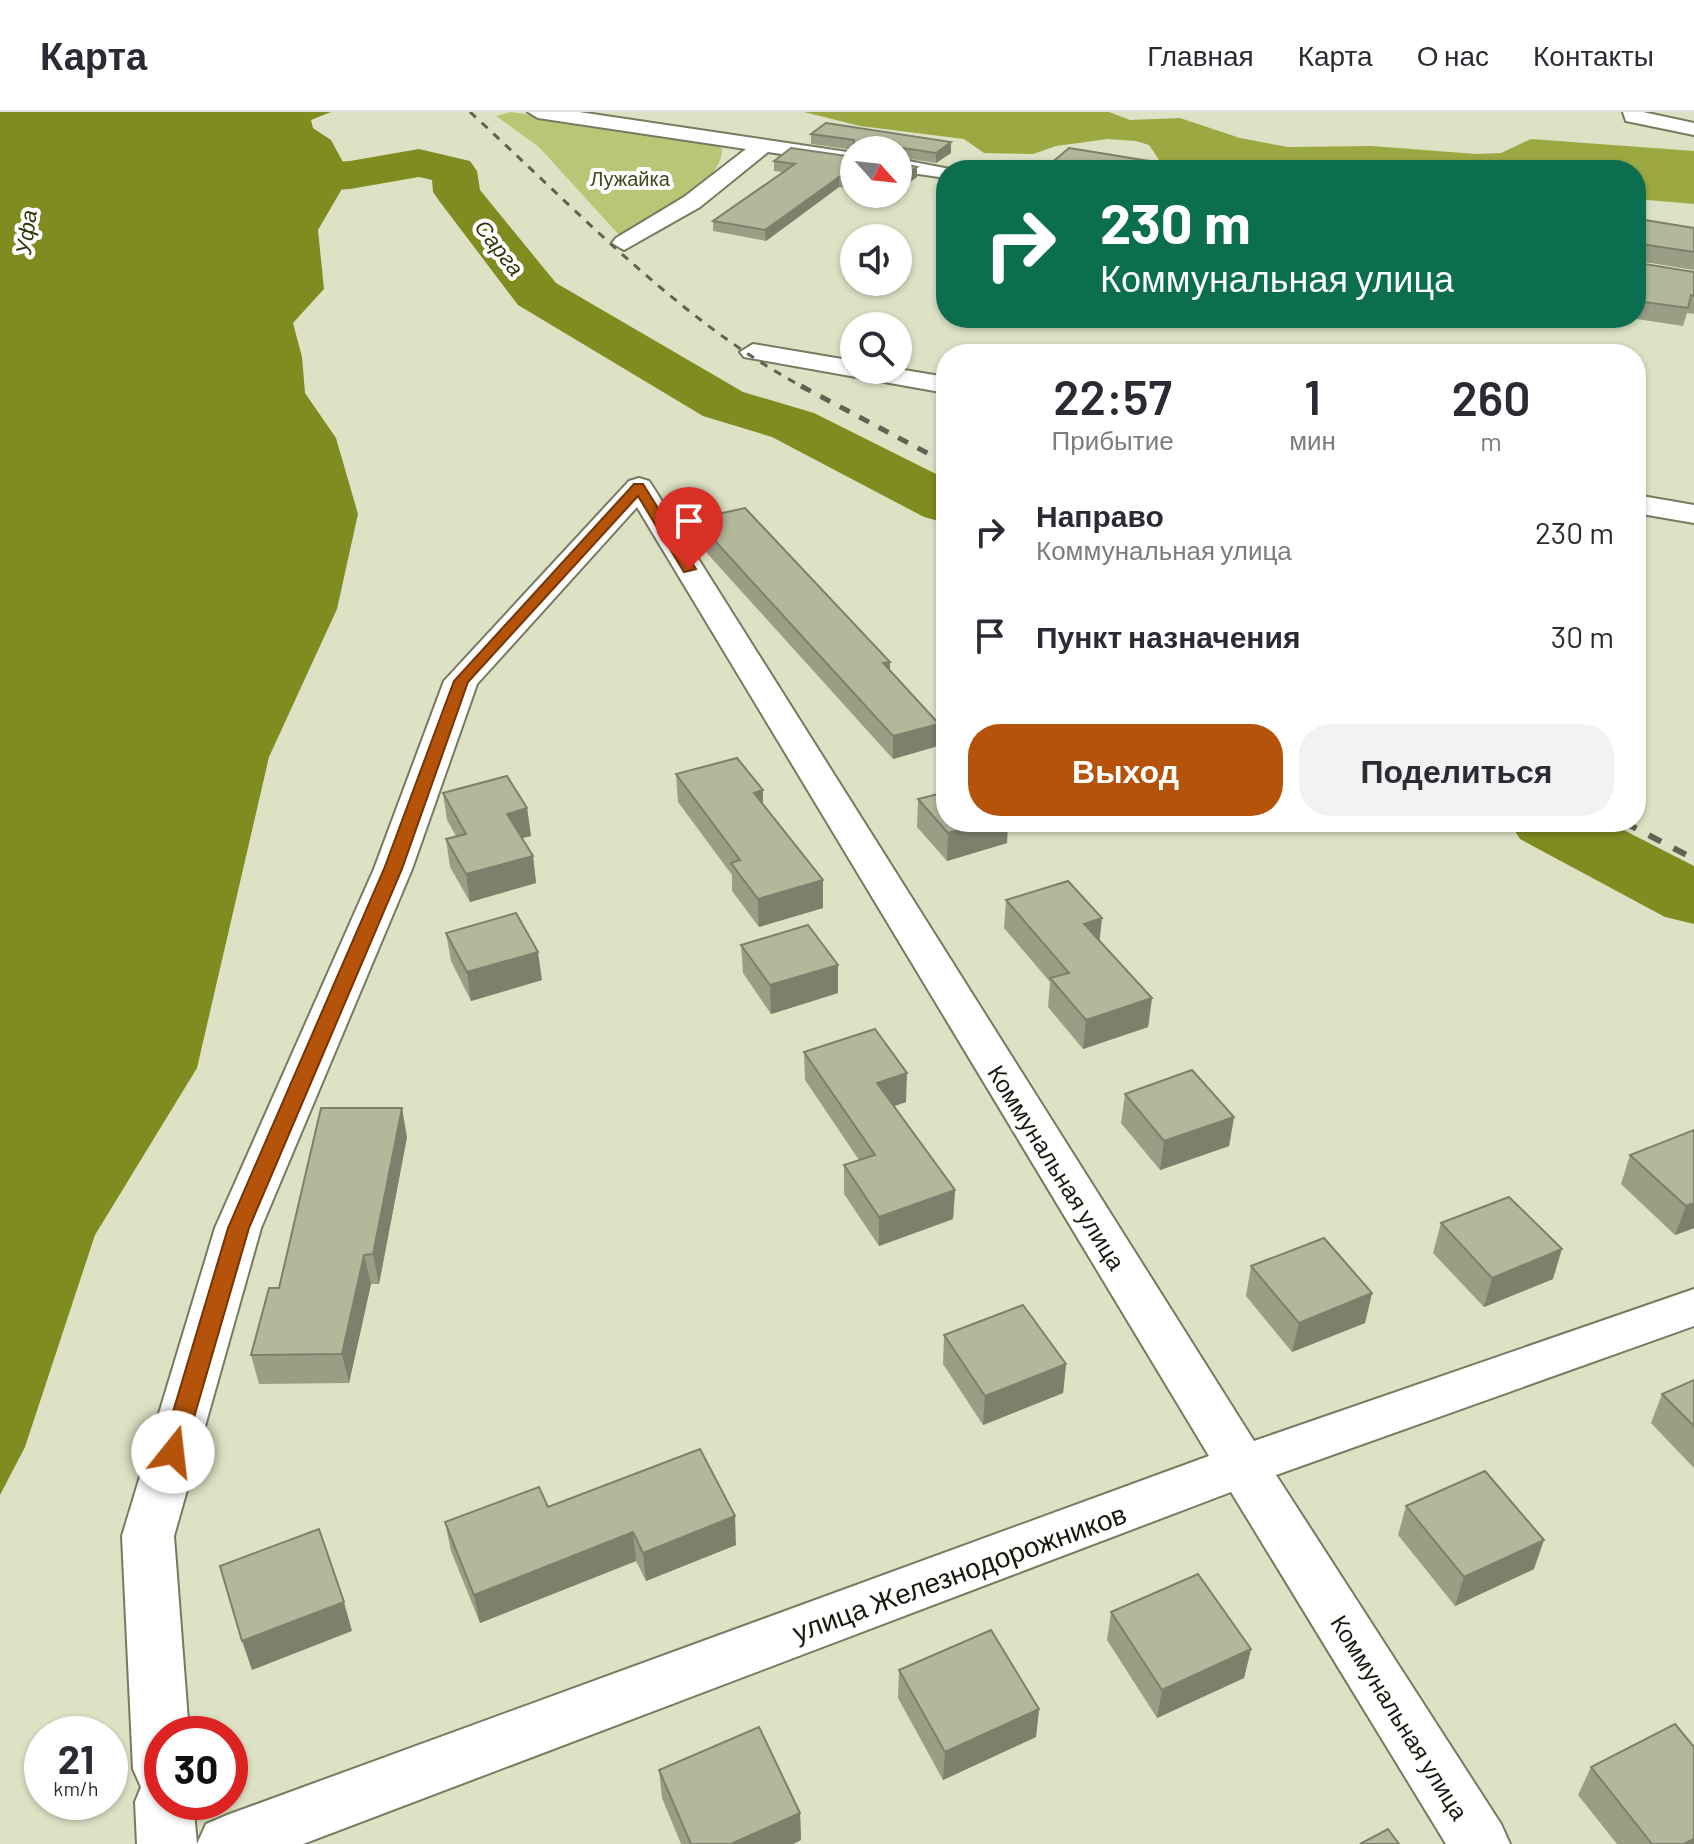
<!DOCTYPE html>
<html lang="ru">
<head>
<meta charset="utf-8">
<style>
	:root { --surface:#fff; --page:#f2f2f3; --text:#2b2b33; --muted:#7c7c81; --line:#e1e1e2; --accent:#b45309 }
	body { margin:0; font-family:Barlow,sans-serif; background:var(--page); color:var(--text); height:100vh; display:flex; flex-direction:column; font-size:30px; white-space:nowrap }
	* { box-sizing:border-box; margin:0 }
	p { font-size:26px; color:var(--muted) }
	.icon { flex:none; width:44px; height:44px; fill:none; stroke:currentColor; stroke-width:2; stroke-linecap:round; stroke-linejoin:round }
	.map { position:relative; flex:1; overflow:hidden }
	.drawer { position:absolute; left:936px; top:232px; width:710px; height:488px; display:flex; flex-direction:column; background:var(--surface); border-radius:32px; box-shadow:0 2px 6px #0004 }
	.drawer>* { flex:none }
	.banner { position:absolute; left:936px; top:48px; width:710px; height:168px; border-radius:32px; box-shadow:0 2px 6px #0004; background:#0b6e4f; color:#fff; overflow:hidden }
	.needle { width:52px; rotate:117deg }
	.tools { position:absolute; left:840px; top:24px; display:grid; gap:16px }
	.tools a { display:grid; place-items:center; width:72px; height:72px; border-radius:50%; background:var(--surface); box-shadow:0 2px 6px #0004; font-size:40px }
	.speed { position:absolute; left:24px; top:1604px; display:flex; gap:16px; font-size:40px; font-weight:700; text-align:center }
	.speed>* { display:grid; place-content:center; width:104px; height:104px; border-radius:50%; background:var(--surface); box-shadow:0 2px 6px #0004; line-height:1 }
	.speed small { font-size:20px; font-weight:400 }
	.speed .limit { border:12px solid #d22; background:#fff; color:#111 }
	.pin { position:absolute; display:grid; place-items:center; width:68px; height:68px; color:#fff; margin:-82px -34px; border-radius:50% 50% 50% 0; rotate:-45deg; box-shadow:0 0 8px #0007 }
	.pin .icon { rotate:45deg }
	.me { position:absolute; width:88px; margin:-44px; rotate:16deg; stroke-linejoin:round; filter:drop-shadow(0 0 6px #0008) }
	.turn { display:flex; align-items:center; gap:28px; height:168px; padding:0 32px; font-size:36px }
	.turn .icon { width:104px; height:104px; stroke-width:2.5 }
	.turn b { display:block; font-size:56px; line-height:68px }
	.eta { display:flex; justify-content:space-evenly; align-items:center; height:136px; text-align:center }
	.eta b { font-size:48px; font-weight:600; line-height:56px }
	.primary-button { display:flex; gap:16px; margin-top:auto; padding:16px 32px }
	.primary-button a { flex:1; height:92px; border-radius:32px; background:var(--accent); color:#fff; font-size:32px; font-weight:600; line-height:92px; text-align:center }
	.primary-button a+a { background:var(--page); color:var(--text) }
	ul { padding:0; list-style:none }
	li { display:flex; align-items:center; gap:24px; height:104px; padding:0 32px }
	li div { flex:1 }
	li b { display:block; font-size:30px }
	li em { font-style:normal }
	header { display:flex; align-items:center; gap:48px; box-sizing:border-box; height:112px; padding:0 40px; background:var(--surface); border-bottom:2px solid var(--line) }
	header strong { font-size:38px }
	nav { display:flex; gap:44px; margin-inline-start:auto; font-size:28px }
	.map>svg:first-child { display:block }
	.green { fill:#b9c675 }
	.forest { fill:#9ca943 }
	.water { fill:#808c20 }
	.lines { fill:none; stroke-linecap:round; stroke-linejoin:round }
	.river { fill:#808c20; fill-rule:evenodd }
	.street-casing { stroke:#767b60; stroke-width:4 }
	.street { fill:#fff; fill-rule:evenodd }
	.rail-far2 { stroke:#606352; stroke-width:3; stroke-dasharray:8 8; stroke-linecap:butt }
	.rail-far1 { stroke:#606352; stroke-width:5; stroke-dasharray:11 11; stroke-linecap:butt }
	.rail { stroke:#606352; stroke-width:6; stroke-dasharray:14 14; stroke-linecap:butt }
	.wall { fill:#9a9e85 }
	.shaded-wall { fill:#7d816c }
	.building { fill:#b3b89b; stroke:#7d816c; stroke-width:2 }
	.route { fill:#b45309; stroke:#753606; stroke-width:2 }
	.labels { text-anchor:middle; dominant-baseline:central; stroke-width:8; stroke-linejoin:round; paint-order:stroke }
	.far-park-label { font-size:20px; fill:#42481e; stroke:#fff }
	.far-water-label { font-size:22px; font-style:italic; fill:#31370b; stroke:#fff }
	.street-label { font-size:24px; fill:#18190f; stroke:#fff }
	.near-street-label { font-size:28px; fill:#18190f; stroke:#fff }
</style>
</head>
<body>
<header>
<strong>Карта</strong>
<nav><a>Главная</a><a>Карта</a><a>О нас</a><a>Контакты</a></nav>
</header>
<div class="map">
<svg width="1694" height="1732" viewBox="0 0 1694 1732">
	<rect width="100%" height="100%" fill="#dde2c5"/>
	<path class="green" d="M511,0L717,33L722,37C724,72 648,107 620,124L539,35L496,4Z"/>
	<path class="forest" d="M804,0H1109L1130,8L1180,6L1240,26L1288,35L1371,34L1477,42L1501,41L1531,27L1694,39V92L1636,87V58H1178L1164,55L1149,33L1136,29L1108,27L1056,34L1033,42L984,41L964,27L860,14Z"/>
	<path class="water" d="M0,0H331L311,8L313,16L331,28L350,63L318,118L324,177L293,211L302,245L305,281L336,326L358,402L337,497L269,645L197,956L95,1123L25,1335L0,1383Z"/>
	<g class="lines">
		<g class="river">
			<path d="M419,37L470,49L477,59L480,78L556,171L743,280L814,301L946,367V411L924,405L772,325L703,304L518,193L440,90L433,80L432,68L419,65L350,77L232,85L215,81L209,71L215,61L232,57L350,49Z"/>
			<path d="M1509,710H1608L1694,754V812L1665,805L1520,727Z"/>
		</g>
		<defs>
			<g id="street">
				<path d="M528,0H579L854,41V53L768,40L700,95L624,138L612,131L616,126L684,85L746,37L538,6Z"/>
				<path d="M1623,0H1643L1694,11V23L1626,9Z"/>
				<path d="M898,47L955,58H946V66L898,59Z"/>
				<path d="M753,232L854,249V258L898,257L946,265V281L744,245L740,240Z"/>
				<path d="M639,366L649,369L653,375L1254,1329L1694,1177V1214L1276,1363L1501,1712L1510,1732H1446L1231,1380L303,1732H197L206,1712L227,1703L1209,1344L637,395L477,572L412,757L261,1116L174,1424L189,1622H162V1690H193L197,1732H137L135,1690L141,1675L133,1657L122,1424L215,1116L374,757L444,569L629,369Z"/>
				<path d="M1636,383L1694,393V411L1636,401Z"/>
			</g>
		</defs>
		<use href="#street" class="street-casing"/>
		<use href="#street" class="street"/>
		<path class="rail-far2" d="M470,0C574,95 680,210 805,276"/>
		<path class="rail-far1" d="M801,274L946,351"/>
		<path class="rail" d="M1624,710L1694,747"/>
	</g>
	<g class="wall">
		<path d="M811,22L951,30V41L936,51L898,45V38H854L811,32Z"/>
		<path d="M854,45V77L839,75L766,129L713,119V109L783,60L774,59V49Z"/>
		<path d="M1645,108L1694,116V158L1638,149V151L1694,160V202L1687,201L1683,214L1630,206H1636V136Z"/>
		<path d="M695,407L939,612L938,634L893,647L696,429Z"/>
		<path d="M676,662L763,692L823,796L759,815L732,779V763L678,690Z"/>
		<path d="M443,681L527,696L531,724L522,726L533,744L536,771L470,790L450,755L446,727L456,724L447,708Z"/>
		<path d="M918,687L946,710H1008L1007,731L947,749L917,715Z"/>
		<path d="M1006,788L1100,829L1152,886L1148,915L1083,937L1048,895L1050,870L1004,816Z"/>
		<path d="M446,821L542,868L471,889L451,849Z"/>
		<path d="M741,833L838,853V881L771,902L743,861Z"/>
		<path d="M804,940L906,990L894,994L955,1078L953,1107L879,1134L844,1082V1053L859,1048L805,968Z"/>
		<path d="M1125,982L1234,1005L1229,1034L1160,1058L1121,1011Z"/>
		<path d="M1694,1018V1116L1675,1123L1621,1072L1630,1043Z"/>
		<path d="M407,1025L379,1172H371L349,1271L259,1272L251,1243L279,1176Z"/>
		<path d="M1441,1111L1553,1167L1484,1195L1433,1141Z"/>
		<path d="M1251,1154L1372,1181L1365,1211L1292,1240L1246,1184Z"/>
		<path d="M944,1223L1066,1252L1063,1281L983,1313L943,1252Z"/>
		<path d="M1694,1268V1356L1651,1311L1662,1282Z"/>
		<path d="M1406,1394L1534,1457L1455,1494L1398,1423Z"/>
		<path d="M548,1395L736,1433L646,1469L636,1449L480,1511L451,1439L445,1410Z"/>
		<path d="M1111,1500L1251,1537L1244,1566L1157,1606L1107,1528Z"/>
		<path d="M899,1558L1039,1597L1036,1625L943,1668L898,1586Z"/>
		<path d="M1591,1655L1694,1732H1617L1578,1683Z"/>
		<path d="M659,1658L800,1701L801,1728L793,1732H681L662,1686Z"/>
	</g>
	<g class="shaded-wall">
		<path d="M951,30V41L936,51V41Z"/>
		<path d="M917,55V65L898,79V68Z"/>
		<path d="M839,65V75L766,129L765,118Z"/>
		<path d="M890,550V572L883,551Z"/>
		<path d="M939,612L938,634L893,647V624Z"/>
		<path d="M763,678V706L754,681Z"/>
		<path d="M527,696L531,724L511,729L507,702Z"/>
		<path d="M987,710H1008L1007,731L947,749L948,721Z"/>
		<path d="M533,744L536,771L470,790L466,762Z"/>
		<path d="M823,768V796L759,815L758,787Z"/>
		<path d="M1102,806L1099,834L1084,812Z"/>
		<path d="M538,840L542,868L471,889L467,860Z"/>
		<path d="M838,853V881L771,902L770,873Z"/>
		<path d="M1152,886L1148,915L1083,937L1086,908Z"/>
		<path d="M907,961L906,990L877,1000V971Z"/>
		<path d="M402,996L407,1025L379,1172L373,1142Z"/>
		<path d="M1234,1005L1229,1034L1160,1058L1164,1029Z"/>
		<path d="M955,1078L953,1107L879,1134V1105Z"/>
		<path d="M1694,1091V1116L1675,1123L1686,1094Z"/>
		<path d="M1562,1137L1553,1167L1484,1195L1492,1166Z"/>
		<path d="M364,1143L371,1172L349,1271L342,1242Z"/>
		<path d="M1372,1181L1365,1211L1292,1240L1299,1211Z"/>
		<path d="M1066,1252L1063,1281L983,1313L985,1284Z"/>
		<path d="M735,1404L736,1433L646,1469L643,1441Z"/>
		<path d="M633,1420L636,1449L480,1511L474,1483Z"/>
		<path d="M1544,1428L1534,1457L1455,1494L1464,1465Z"/>
		<path d="M344,1490L352,1519L252,1558L242,1529Z"/>
		<path d="M1251,1537L1244,1566L1157,1606L1162,1578Z"/>
		<path d="M1039,1597L1036,1625L943,1668L945,1640Z"/>
		<path d="M800,1701L801,1728L793,1732H731Z"/>
		<path d="M1694,1727V1732H1684Z"/>
	</g>
	<g class="building">
		<path d="M826,11L951,30L936,41L896,35V38H855L854,28L811,22Z"/>
		<path d="M791,36L854,45V67L839,65L765,118L713,109L795,52L774,49Z"/>
		<path d="M1069,36L1168,52L1171,49L1218,55L1216,58H1043Z"/>
		<path d="M898,51L917,55L898,68Z"/>
		<path d="M1645,108L1694,116V140L1641,132L1637,135L1638,151L1694,160V184L1691,183L1688,196L1636,189V136Z"/>
		<path d="M745,396L890,550L883,551L939,612L893,624L695,407Z"/>
		<path d="M737,646L763,678L754,681L823,768L758,787L731,751L740,748L676,662Z"/>
		<path d="M507,664L527,696L507,702L533,744L466,762L446,727L466,722L443,681Z"/>
		<path d="M946,680V710H987L948,721L918,687Z"/>
		<path d="M1068,769L1102,806L1084,812L1152,886L1086,908L1050,866L1069,861L1006,788Z"/>
		<path d="M516,801L538,840L467,860L446,821Z"/>
		<path d="M808,813L838,853L770,873L741,833Z"/>
		<path d="M875,917L907,961L877,971L955,1078L879,1105L844,1053L875,1043L804,940Z"/>
		<path d="M1192,958L1234,1005L1164,1029L1125,982Z"/>
		<path d="M321,996H402L373,1142L364,1143L342,1242L251,1243L269,1176H279Z"/>
		<path d="M1694,1018V1091L1686,1094L1630,1043Z"/>
		<path d="M1509,1085L1562,1137L1492,1166L1441,1111Z"/>
		<path d="M1324,1126L1372,1181L1299,1211L1251,1154Z"/>
		<path d="M1023,1193L1066,1252L985,1284L944,1223Z"/>
		<path d="M1694,1268V1314L1662,1282Z"/>
		<path d="M700,1337L735,1404L643,1441L633,1420L474,1483L445,1410L539,1375L548,1395Z"/>
		<path d="M1485,1359L1544,1428L1464,1465L1406,1394Z"/>
		<path d="M319,1417L344,1490L242,1529L220,1454Z"/>
		<path d="M1198,1462L1251,1537L1162,1578L1111,1500Z"/>
		<path d="M991,1518L1039,1597L945,1640L899,1558Z"/>
		<path d="M1675,1612L1694,1635V1727L1684,1732H1652L1591,1655Z"/>
		<path d="M759,1615L800,1701L731,1732H691L659,1658Z"/>
		<path d="M1388,1717L1399,1732H1360Z"/>
	</g>
	<path class="route" d="M634,372H643L696,457L684,460L638,384L468,570L402,757L249,1116L184,1340L181,1346H164L161,1340L228,1116L384,757L454,569Z"/>
	<g class="labels">
		<g class="far-park-label">
			<text x="630" y="66">Лужайка</text>
		</g>
		<g class="far-water-label">
			<text transform="translate(25 120) rotate(-82)">Уфа</text>
			<text transform="translate(500 135) rotate(52)">Сарга</text>
		</g>
		<g class="street-label">
			<text transform="translate(1057 1055) rotate(58)">Коммунальная улица</text>
			<text transform="translate(1400 1605) rotate(58)">Коммунальная улица</text>
		</g>
		<g class="near-street-label">
			<text transform="translate(959 1460) rotate(-20)">улица Железнодорожников</text>
		</g>
	</g>
</svg>
<div class="tools">
<a><svg class="needle" viewBox="-14 -14 28 28"><path d="M0-13l5 13h-10z" fill="#e53935"/><path d="M0 13l5-13h-10z" fill="#7c7c81"/></svg></a>
<a><svg class="icon" aria-label="sound" viewBox="0 0 24 24"><path d="M4 9h4l5-4v14l-5-4H4zM17 9q2 3 0 6"/></svg></a>
<a><svg class="icon" aria-label="search" viewBox="0 0 24 24"><circle cx="10" cy="10" r="6"/><path d="M15 15l6 6"/></svg></a>
</div>
<div class="speed"><div>21<small>km/h</small></div><div class="limit">30</div></div>
<div class="pin" style="left:689px;top:457px;background:#d93025"><svg class="icon" aria-label="arrive" viewBox="0 0 24 24"><path d="M6 21V4h12l-3 4 3 4H6"/></svg></div>
<svg class="me" style="left:173px;top:1340px" viewBox="-20 -20 40 40"><circle r="19" fill="#fff"/><path d="M0-13L10 11 0 6-10 11z" fill="#b45309"/></svg>
<div class="banner">
<div class="turn"><svg class="icon" aria-label="right" viewBox="0 0 24 24"><path d="M7 20v-9h11M14 6l5 5-5 5"/></svg><div><b>230 m</b>Коммунальная улица</div></div>
</div>
<section class="drawer">
<div class="eta">
<div><b>22:57</b><p>Прибытие</p></div>
<div><b>1</b><p>мин</p></div>
<div><b>260</b><p>m</p></div>
</div>
<ul>
<li><svg class="icon" aria-label="right" viewBox="0 0 24 24"><path d="M7 20v-9h11M14 6l5 5-5 5"/></svg><div><b>Направо</b><p>Коммунальная улица</p></div><em>230 m</em></li>
<li><svg class="icon" aria-label="arrive" viewBox="0 0 24 24"><path d="M6 21V4h12l-3 4 3 4H6"/></svg><div><b>Пункт назначения</b></div><em>30 m</em></li>
</ul>
<div class="primary-button"><a>Выход</a><a>Поделиться</a></div>
</section>
</div>
</body>
</html>
